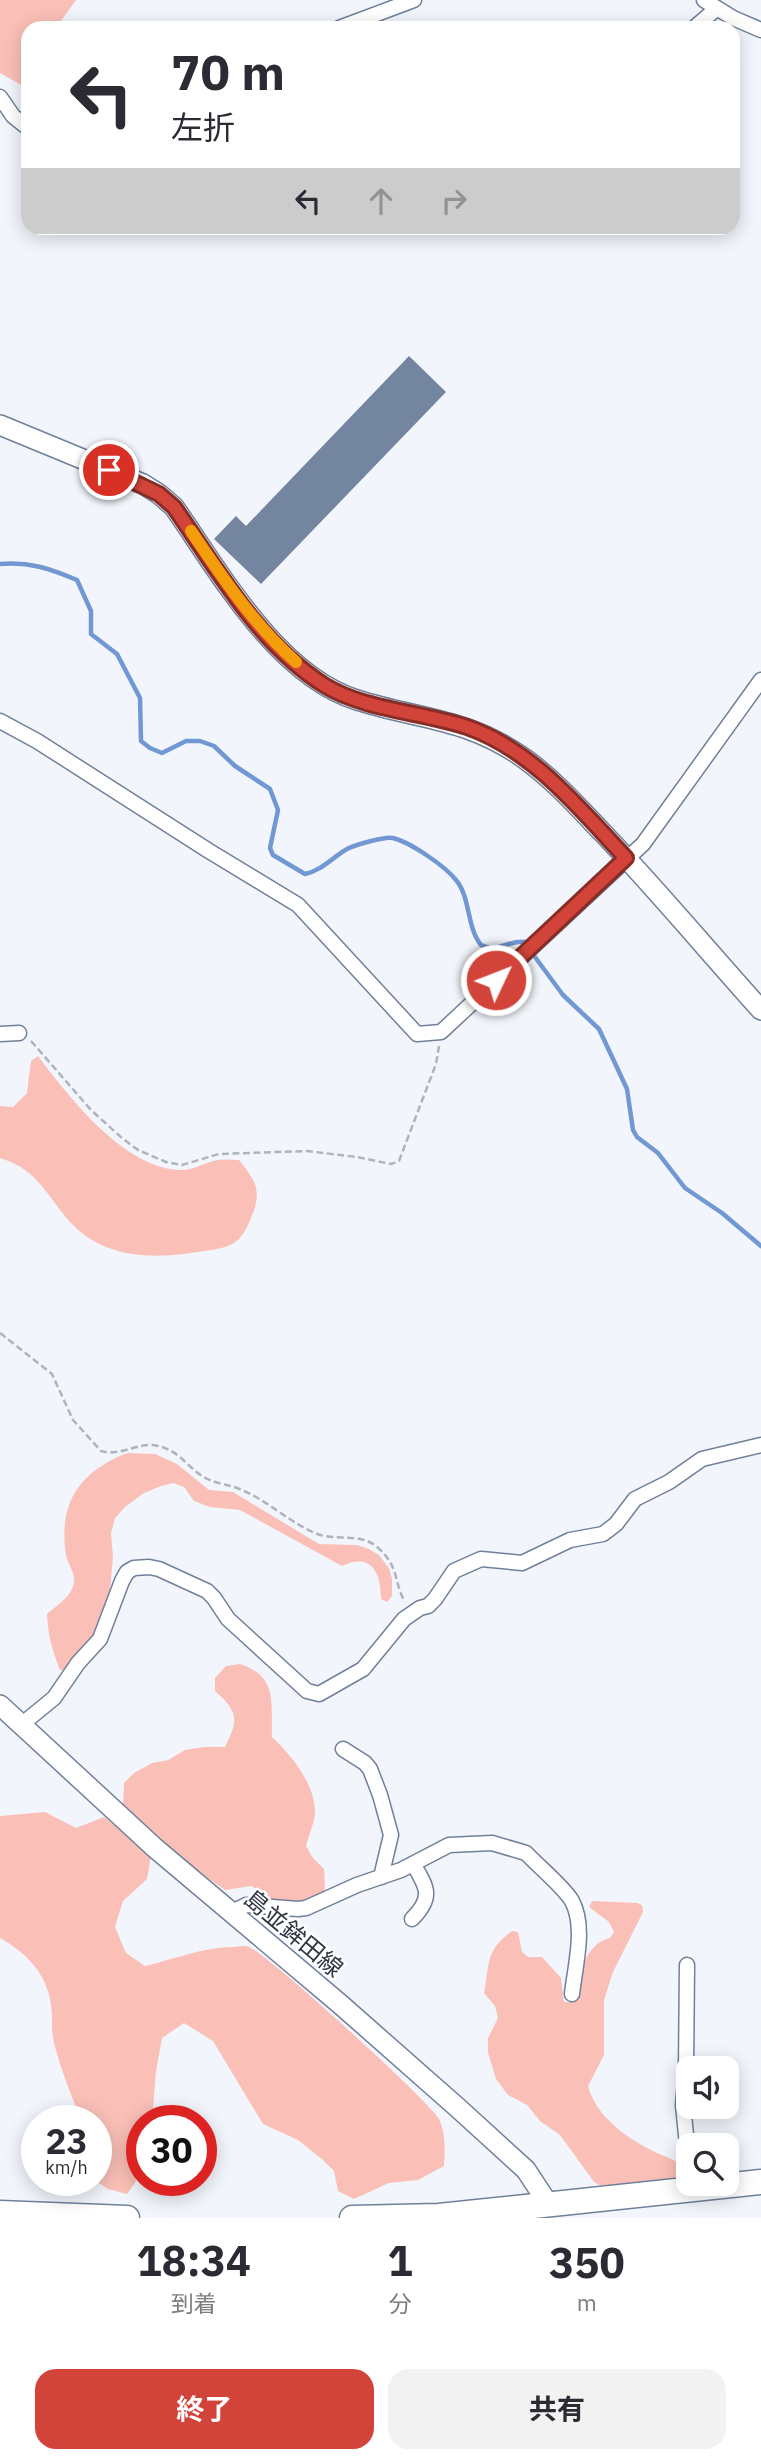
<!DOCTYPE html>
<html lang="ja">
<head>
<meta charset="utf-8">
<style>
	:root { --surface:#fff; --page:#f2f2f3; --text:#2b2b33; --muted:#7c7c81; --accent:#d2443a }
	body { margin:0; font-family:"IBM Plex Sans","Noto Sans JP",sans-serif; background:var(--page); color:var(--text); height:100vh; display:flex; flex-direction:column; font-size:26px; white-space:nowrap }
	* { box-sizing:border-box; margin:0 }
	p { font-size:23px; color:var(--muted) }
	.icon { flex:none; width:38px; height:38px; fill:none; stroke:currentColor; stroke-width:2; stroke-linecap:round; stroke-linejoin:round }
	.map { position:relative; height:2218px; overflow:hidden }
	.panel { display:flex; flex-direction:column; background:var(--surface); flex:1 }
	.panel>* { flex:none }
	.banner { position:absolute; left:21px; top:21px; width:719px; height:214px; border-radius:21px; box-shadow:0 4px 18px #0003; background:#fff; color:var(--text); overflow:hidden }
	.buttons { position:absolute; left:676px; top:2056px; display:grid; gap:14px }
	.buttons a { display:grid; place-items:center; width:63px; height:63px; border-radius:14px; background:var(--surface); box-shadow:0 4px 18px #0003; font-size:35px }
	.speed { position:absolute; left:21px; top:2105px; display:flex; gap:14px; font-size:35px; font-weight:700; text-align:center }
	.speed>* { display:grid; place-content:center; width:91px; height:91px; border-radius:50%; background:var(--surface); box-shadow:0 4px 18px #0003; line-height:1 }
	.speed small { font-size:18px; font-weight:400 }
	.speed .limit { border:10px solid #d22; background:#fff; color:#111 }
	.pin { position:absolute; display:grid; place-items:center; width:60px; height:60px; color:#fff; margin:-30px; border:4px solid #fff; border-radius:50%; box-shadow:0 2px 7px #0007 }
	.me { position:absolute; width:77px; margin:-38px; rotate:47deg; stroke-linejoin:round; filter:drop-shadow(0 0 5px #0008) }
	.turn { display:flex; align-items:center; gap:24px; height:147px; padding:0 35px; font-size:32px }
	.turn .icon { width:91px; height:91px; stroke-width:2.5 }
	.turn b { display:block; font-size:49px; line-height:60px }
	.lanes { display:flex; align-items:center; height:66px; padding:0 35px; background:#0003; justify-content:center; gap:35px; direction:ltr }
	.lanes .off { opacity:.35 }
	.eta { display:flex; justify-content:space-evenly; align-items:center; height:119px; text-align:center }
	.eta b { font-size:42px; font-weight:700; line-height:49px }
	.cta { display:flex; gap:14px; margin-top:auto; padding:14px 35px }
	.cta a { flex:1; height:80px; border-radius:21px; background:var(--accent); color:#fff; font-size:28px; font-weight:700; line-height:80px; text-align:center }
	.cta a+a { background:var(--page); color:var(--text) }
	.map>svg:first-child { display:block }
	.green { fill:#fac0b8 }
	.lines { fill:none; stroke-linecap:round; stroke-linejoin:round }
	.stream { stroke:#7198d3; stroke-width:4.5 }
	.building { fill:#7485a0 }
	.street-casing { stroke:#6f809b; stroke-width:17 }
	.secondary-casing { stroke:#6f809b; stroke-width:22 }
	.highway-casing { stroke:#6f809b; stroke-width:27 }
	.path { stroke:#afb4bc; stroke-width:2.5; stroke-dasharray:7 3.5; stroke-linecap:butt }
	.street { stroke:#fff; stroke-width:14 }
	.secondary { stroke:#fff; stroke-width:19 }
	.highway { stroke:#fff; stroke-width:24 }
	.route-casing { stroke:#882c26; stroke-width:18 }
	.route { stroke:#d2443a; stroke-width:12 }
	.slow { stroke:#f59e0b; stroke-width:12 }
	.labels { text-anchor:middle; dominant-baseline:central; stroke-width:5; stroke-linejoin:round; paint-order:stroke }
	.street-label { font-size:24px; fill:#303743; stroke:#fff }
</style>
</head>
<body>
<div class="map">
<svg width="761" height="2218" viewBox="0 0 761 2218">
	<rect width="100%" height="100%" fill="#f2f6fc"/>
	<g class="green">
		<path d="M0,0H76L56,28H28V73L21,85L0,73Z"/>
		<path d="M38,1056C69,1097 125,1170 182,1170C195,1170 205,1162 218,1160C225,1159 233,1160 239,1160C254,1179 262,1189 253,1213C240,1247 232,1247 198,1252C153,1259 107,1259 73,1225C47,1198 40,1170 0,1158V1106L13,1107L27,1093L31,1061Z"/>
		<path d="M127,1453L155,1454L177,1464L209,1490L233,1492L319,1544L357,1545L369,1549L379,1555L389,1568L392,1579V1596L387,1602L381,1599C381,1572 371,1552 342,1566L240,1510L210,1507L194,1501L184,1487L173,1483L161,1486L144,1493L125,1507L115,1518L111,1533L113,1556L109,1604L103,1625L67,1671L60,1670C52,1650 48,1635 47,1614C57,1605 73,1596 74,1581C75,1572 67,1563 66,1555C58,1503 79,1472 127,1453Z"/>
		<path d="M240,1664C278,1676 271,1703 272,1737C291,1755 312,1780 315,1808C316,1819 309,1835 306,1846L313,1858L324,1869L325,1888L320,1899L276,1905L252,1886L225,1890C188,1865 153,1838 123,1805L124,1783L134,1773L152,1763L168,1760L185,1750L204,1747H225C239,1720 238,1711 215,1691V1678L226,1666Z"/>
		<path d="M45,1812L76,1828L104,1817L151,1856L147,1879L123,1901L115,1927L126,1953L145,1966C175,1959 203,1947 233,1947C238,1947 245,1945 249,1947C267,1953 430,2102 439,2119C446,2134 445,2149 444,2166L418,2180L389,2183L354,2199L338,2191L334,2171L323,2160L298,2140L263,2124L213,2041L184,2023L162,2038L156,2071L152,2121H142C142,2150 147,2170 127,2194L108,2189L96,2181V2121H82C71,2095 61,2070 54,2043C51,2031 53,2017 51,2005C47,1973 26,1953 0,1938V1816Z"/>
		<path d="M592,1901L637,1903L642,1905L643,1912L613,1972L604,2000V2055L588,2086C596,2116 625,2137 653,2151C664,2157 672,2157 682,2166L679,2179L606,2189L594,2182L560,2135L540,2121L527,2105L508,2095L496,2079L488,2053V2038L498,2018L495,2006L484,1993C490,1962 485,1951 512,1931L518,1932L522,1952L528,1957H542L561,1978L564,2002H572C580,1978 583,1944 610,1938L614,1932L609,1922L589,1907Z"/>
	</g>
	<g class="lines">
		<g class="stream">
			<path d="M0,564C28,561 51,569 77,580L91,611V634L117,654L140,698L141,741L150,748L162,753L186,741H200L214,746L235,766L270,789L278,810L270,848L273,855L305,874C321,871 333,857 347,849C355,845 385,836 393,838C410,842 445,866 456,880C471,898 466,926 481,945C498,953 510,939 526,942"/>
			<path d="M535,957L563,995L599,1029L627,1089L633,1130L637,1137L658,1153L685,1188L722,1213L761,1246"/>
		</g>
	</g>
	<path class="building" d="M409,356L446,392L261,584L214,539L236,516L246,526Z"/>
	<g class="lines">
		<defs>
			<g id="street">
				<path d="M704,0L733,18L761,30"/>
				<path d="M339,28L414,0"/>
				<path d="M694,28L716,9"/>
				<path d="M0,97L13,116L28,128"/>
				<path d="M0,721L37,741L209,851L298,905L417,1034L441,1032L643,844L761,680"/>
				<path d="M0,1034L19,1033"/>
				<path d="M21,1725L54,1698L78,1663L100,1639L122,1581L127,1572L134,1568L149,1567L159,1569L207,1591L214,1598L228,1619L307,1691L319,1694L363,1669L404,1619L420,1608L428,1606L435,1599L454,1571L481,1559L522,1563L570,1540L603,1534L616,1524L635,1499L669,1482L702,1459L761,1445"/>
				<path d="M343,1749L365,1763L370,1769L380,1795L391,1835L381,1877"/>
				<path d="M232,1912L246,1905L298,1909L306,1908L357,1885L401,1870L449,1845L492,1843L526,1853C538,1866 564,1887 572,1901C586,1927 575,1966 572,1994"/>
				<path d="M412,1919C434,1897 427,1887 413,1864"/>
				<path d="M687,1965L686,2070L683,2105L688,2155"/>
			</g>
			<g id="secondary">
				<path d="M0,425L143,484L159,494L174,507C220,573 277,675 357,700C420,720 468,718 525,759C554,780 578,807 602,832C657,890 708,951 761,1010"/>
				<path d="M0,1705L155,1848L340,2004L458,2108L526,2170L549,2205"/>
			</g>
			<g id="highway">
				<path d="M0,2213L127,2218"/>
				<path d="M352,2218L439,2216L761,2182"/>
			</g>
		</defs>
		<use href="#street" class="street-casing"/>
		<use href="#secondary" class="secondary-casing"/>
		<use href="#highway" class="highway-casing"/>
		<g class="path">
			<path d="M31,1041L91,1110L122,1138L138,1150L166,1162L182,1165L219,1154L307,1151L357,1157L391,1164L399,1161L436,1064L439,1046"/>
			<path d="M0,1333L52,1374L73,1420L101,1451C121,1457 139,1441 158,1446C178,1450 187,1466 202,1476C214,1484 229,1484 242,1490C268,1501 289,1522 315,1533C335,1542 358,1532 376,1546C400,1566 393,1581 405,1602"/>
		</g>
		<use href="#street" class="street"/>
		<use href="#secondary" class="secondary"/>
		<use href="#highway" class="highway"/>
	</g>
	<g class="lines">
		<defs>
			<path id="route" d="M109,470L159,494L174,507C218,570 258,643 324,685C364,710 422,712 467,727C533,750 580,809 626,858L496,980"/>
		</defs>
		<use href="#route" class="route-casing"/>
		<use href="#route" class="route"/>
		<path class="slow" d="M191,531C223,578 253,624 296,662"/>
	</g>
	<g class="labels">
		<g class="street-label">
			<text transform="translate(294 1933) rotate(40)">島並鉾田線</text>
		</g>
	</g>
</svg>
<div class="buttons">
<a><svg class="icon" aria-label="sound" viewBox="0 0 24 24"><path d="M4 9h4l5-4v14l-5-4H4zM17 9q2 3 0 6"/></svg></a>
<a><svg class="icon" aria-label="search" viewBox="0 0 24 24"><circle cx="10" cy="10" r="6"/><path d="M15 15l6 6"/></svg></a>
</div>
<div class="speed"><div>23<small>km/h</small></div><div class="limit">30</div></div>
<div class="pin" style="left:109px;top:470px;background:#d93025"><svg class="icon" aria-label="arrive" viewBox="0 0 24 24"><path d="M6 21V4h12l-3 4 3 4H6"/></svg></div>
<svg class="me" style="left:496px;top:980px" viewBox="-20 -20 40 40"><circle r="17" fill="#d2443a" stroke="#fff" stroke-width="3"/><path d="M0-11L8 9 0 5-8 9z" fill="#fff"/></svg>
<div class="banner">
<div class="turn"><svg class="icon" aria-label="left" viewBox="0 0 24 24"><path d="M17 20v-9H6M10 6l-5 5 5 5"/></svg><div><b>70 m</b>左折</div></div>
<div class="lanes"><svg class="icon" aria-label="left" viewBox="0 0 24 24"><path d="M17 20v-9H6M10 6l-5 5 5 5"/></svg><svg class="icon off" aria-label="ahead" viewBox="0 0 24 24"><path d="M12 20V5M6 11l6-6 6 6"/></svg><svg class="icon off" aria-label="right" viewBox="0 0 24 24"><path d="M7 20v-9h11M14 6l5 5-5 5"/></svg></div>
</div>
</div>
<section class="panel">
<div class="eta">
<div><b>18:34</b><p>到着</p></div>
<div><b>1</b><p>分</p></div>
<div><b>350</b><p>m</p></div>
</div>
<div class="cta"><a>終了</a><a>共有</a></div>
</section>
</body>
</html>
